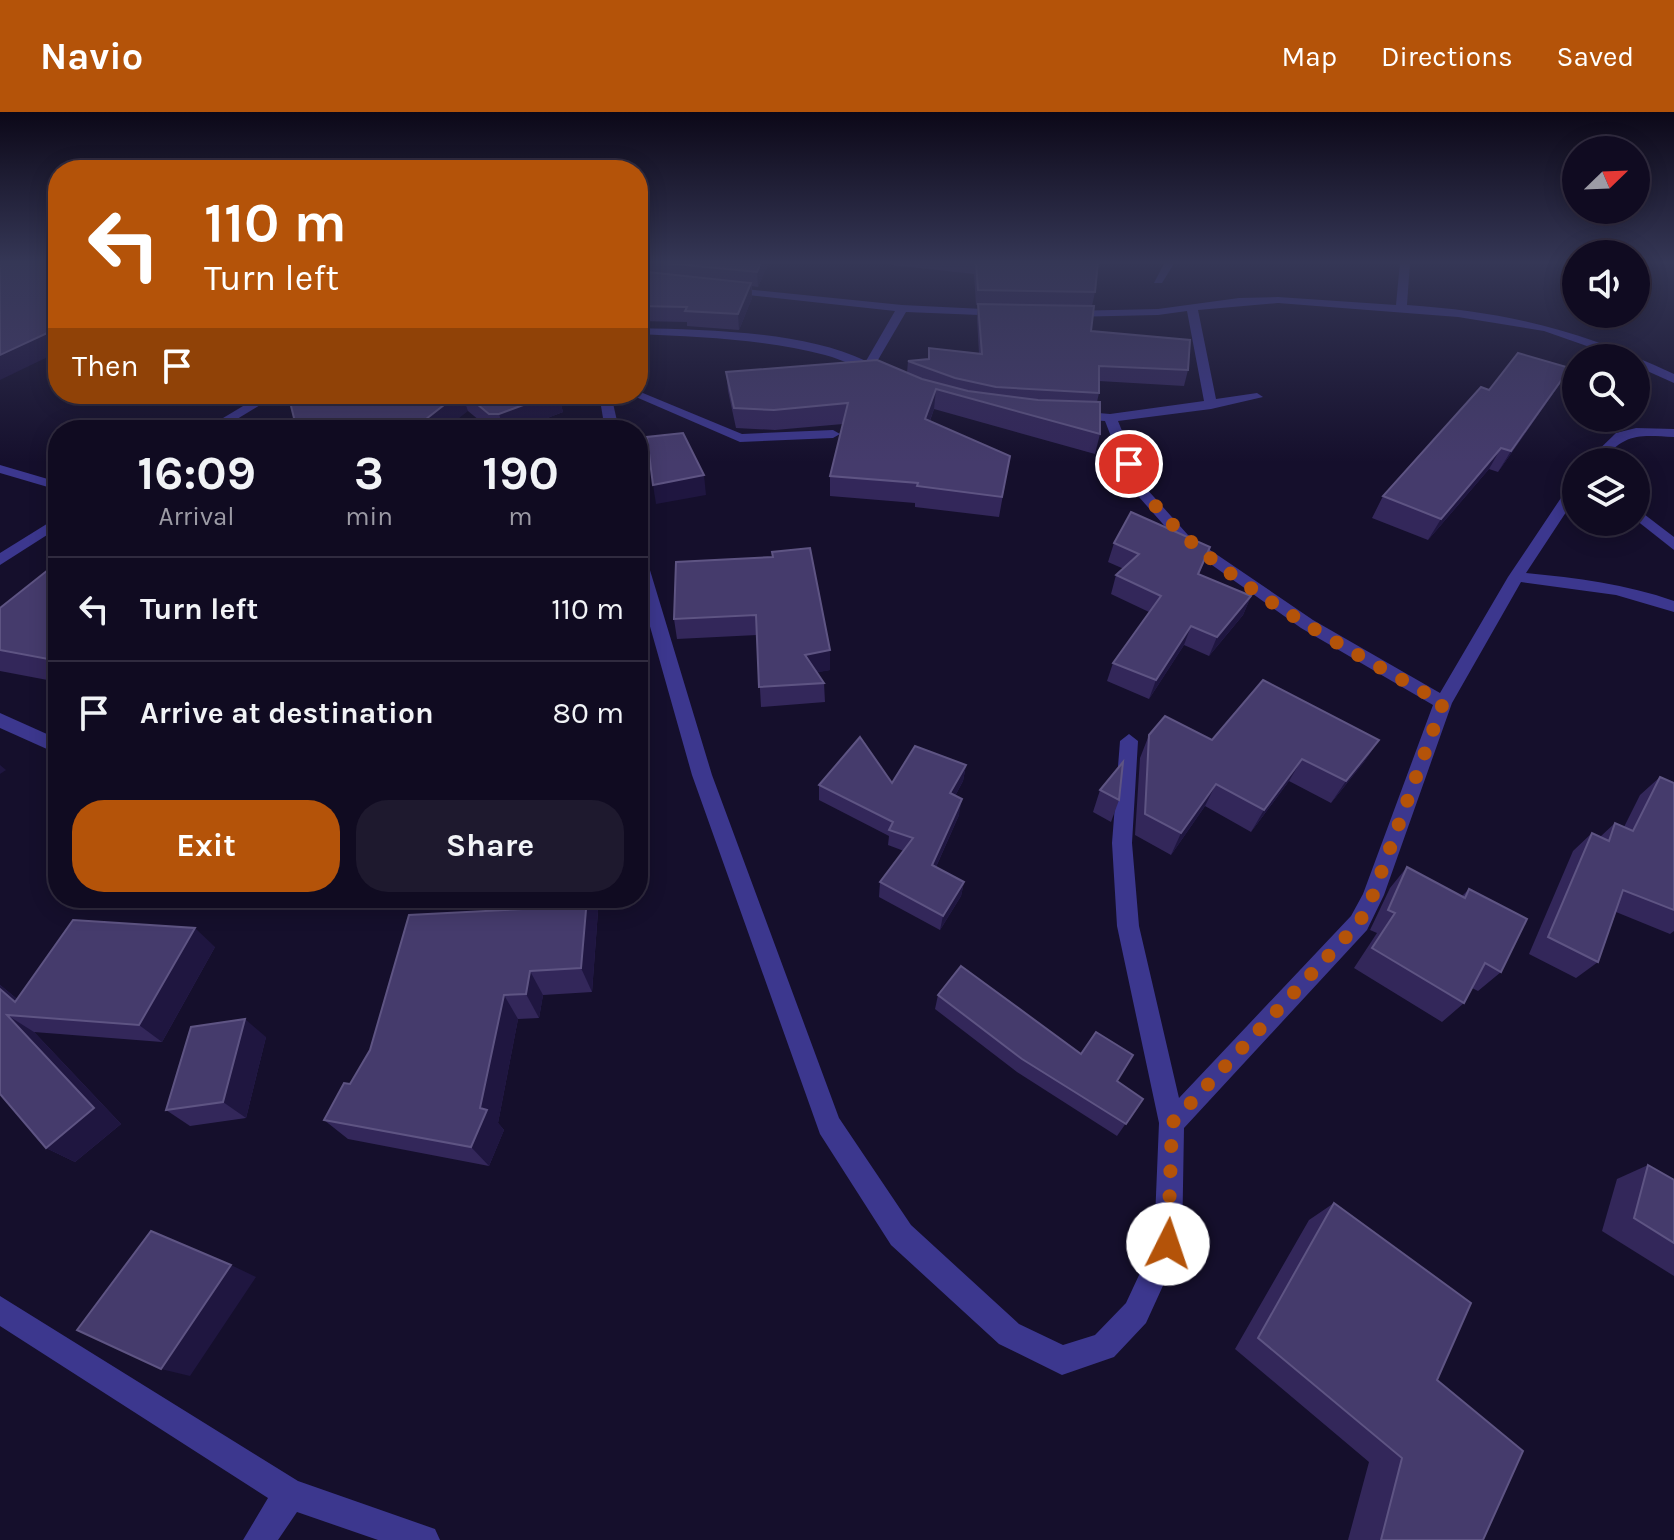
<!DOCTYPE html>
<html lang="en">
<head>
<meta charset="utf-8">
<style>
	:root { --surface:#100b21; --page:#1e192e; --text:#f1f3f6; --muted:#9c9ba5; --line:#302b3f; --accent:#b45309 }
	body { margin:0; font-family:Karla,sans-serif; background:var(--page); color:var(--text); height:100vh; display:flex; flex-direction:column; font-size:30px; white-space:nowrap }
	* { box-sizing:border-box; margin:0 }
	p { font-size:26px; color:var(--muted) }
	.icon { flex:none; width:44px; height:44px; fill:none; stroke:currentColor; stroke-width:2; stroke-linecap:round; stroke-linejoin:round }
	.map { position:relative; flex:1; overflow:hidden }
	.sheet { position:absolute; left:48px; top:308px; width:600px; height:488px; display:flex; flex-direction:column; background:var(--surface); border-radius:32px; box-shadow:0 4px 20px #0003,0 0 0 2px var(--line) }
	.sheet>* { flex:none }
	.hud { position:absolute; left:48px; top:48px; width:600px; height:244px; border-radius:32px; box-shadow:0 4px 20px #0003,0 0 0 2px var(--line); background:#b45309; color:#fff; overflow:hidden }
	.needle { width:52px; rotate:67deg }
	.tools { position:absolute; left:1562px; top:24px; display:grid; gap:16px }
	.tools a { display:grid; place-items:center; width:88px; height:88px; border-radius:50%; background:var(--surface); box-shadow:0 4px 20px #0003,0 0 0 2px var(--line); font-size:40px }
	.pin { position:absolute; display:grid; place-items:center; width:68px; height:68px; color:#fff; margin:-34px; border:4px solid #fff; border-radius:50%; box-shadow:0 2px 8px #0007 }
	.me { position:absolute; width:88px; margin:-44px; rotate:4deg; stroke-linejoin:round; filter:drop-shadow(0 0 6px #0008) }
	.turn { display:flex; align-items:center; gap:28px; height:168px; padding:0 24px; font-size:36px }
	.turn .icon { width:104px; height:104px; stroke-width:2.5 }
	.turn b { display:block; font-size:56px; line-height:68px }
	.then { display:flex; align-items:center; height:76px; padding:0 24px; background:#0003; gap:16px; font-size:30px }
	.eta { display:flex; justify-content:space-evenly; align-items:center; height:136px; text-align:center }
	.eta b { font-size:48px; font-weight:700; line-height:56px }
	.action { display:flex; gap:16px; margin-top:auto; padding:16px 24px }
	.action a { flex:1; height:92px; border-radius:32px; background:var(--accent); color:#fff; font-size:32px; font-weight:700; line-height:92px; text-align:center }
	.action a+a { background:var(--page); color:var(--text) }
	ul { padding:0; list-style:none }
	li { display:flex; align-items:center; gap:24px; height:104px; padding:0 24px; border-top:2px solid var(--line) }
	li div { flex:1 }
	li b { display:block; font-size:30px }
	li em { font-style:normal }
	header { display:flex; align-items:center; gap:48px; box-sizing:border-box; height:112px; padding:0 40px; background:var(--accent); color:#fff }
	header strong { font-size:38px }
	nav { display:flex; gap:44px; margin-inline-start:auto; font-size:28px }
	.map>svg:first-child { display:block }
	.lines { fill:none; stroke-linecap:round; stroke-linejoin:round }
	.minor { fill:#3c378e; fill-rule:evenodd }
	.wall { fill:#33275a }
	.shaded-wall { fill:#1f1640 }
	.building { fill:#453b6c; stroke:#5e5483; stroke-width:2 }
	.route { stroke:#b45309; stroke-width:14; stroke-dasharray:0 25.2 }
</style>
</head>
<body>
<header>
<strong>Navio</strong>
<nav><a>Map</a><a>Directions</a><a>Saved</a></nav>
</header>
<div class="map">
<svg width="1674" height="1428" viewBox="0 0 1674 1428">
	<rect width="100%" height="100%" fill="#150f2c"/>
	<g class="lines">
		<g class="minor">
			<path d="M1165,150H1175L1162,171H1154Z"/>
			<path d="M1400,150H1410L1407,193C1510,200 1582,219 1674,262V271L1636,254V246H1621L1544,219L1458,205L1278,191L1198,198L1216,287L1257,281L1263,285L1211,297L1118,309L1145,375L1188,423L1313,508L1440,581L1508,465L1571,371L1576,370V385L1526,461C1577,466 1626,472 1674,489V500L1616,483L1521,470L1452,591L1384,783L1367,818L1184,1016L1182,1132L1146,1211L1114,1245L1062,1263L999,1232L891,1133L820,1022L692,663L638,472V440L646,445L712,663L839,1006L911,1113L1019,1212L1063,1233L1095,1223L1126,1191L1154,1131L1159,1011L1117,814L1112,731L1120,629L1129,622L1138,629L1132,731L1139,814L1179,986L1351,804L1363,782L1433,593L1301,516L1178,429L1131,376L1105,309L1075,307L1069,303L1075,299L1110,302L1204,289L1187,199L1158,203L1068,205L1062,202L1068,199L1158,197L1239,186L1278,185L1396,193Z"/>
			<path d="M725,175L902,193L1004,198L1010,201L1004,204L906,200L875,253L884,259L878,263C860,257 844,248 825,243C765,227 700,225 638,222V216C708,218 802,219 866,249L895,199L721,180V176Z"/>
			<path d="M638,279L742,322L833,318L840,322L833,326L740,330L629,282H638Z"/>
			<path d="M263,282H278L219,318H203Z"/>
			<path d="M599,282H611L619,318H605Z"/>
			<path d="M1636,316L1674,317V325C1637,323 1626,321 1600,350H1586L1616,321Z"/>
			<path d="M0,353L58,370V378L0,361Z"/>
			<path d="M1636,396L1674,425V438L1636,408Z"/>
			<path d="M58,405V416L0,453V441Z"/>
			<path d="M0,601L58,627V642L0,616Z"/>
			<path d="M0,1184L298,1369L435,1417L440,1428H378L297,1400L278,1428H243L268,1386L0,1214Z"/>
		</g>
	</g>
	<g class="wall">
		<path d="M638,150H769L758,175L752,174V186L739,218L687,214V210L638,209Z"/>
		<path d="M892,150H1098L1095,180L1092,194L1091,219L1188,258L1184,274L1099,269V281L1097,290L1100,322L1095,342L934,297L930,309L1010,344L999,405L915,395V391L830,384V364L843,312L775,318L736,316L728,279L726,260L907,261L908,249L928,247L929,236L979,242L977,206L978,193H976L974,162L892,153Z"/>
		<path d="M1570,256L1557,276L1498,360L1489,357L1428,428L1372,406L1383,384L1489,278Z"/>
		<path d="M288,282H558L563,300L516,318H491L468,299Z"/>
		<path d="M1114,431L1210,435L1199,462L1251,484L1243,503L1209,544L1184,533L1149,587L1107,569L1113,551L1149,500L1111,482L1116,463L1124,457L1108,450Z"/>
		<path d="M58,450V570L0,559V496Z"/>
		<path d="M676,450L830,538V558L817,560L824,571L825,590L761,595L757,523L677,527L674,507Z"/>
		<path d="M1149,623L1212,628H1379L1364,650L1331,691L1289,669L1251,720L1205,694L1171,743L1135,723L1140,646Z"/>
		<path d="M966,653L963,669L955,684L959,703L936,755L964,770L961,784L940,818L879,785L880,770L904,739L888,733L889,724L819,688V673L892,671Z"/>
		<path d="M1660,665L1674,671V819L1670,822L1616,800L1598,850L1576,866L1529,842L1573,739L1592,721L1600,725L1615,711L1624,715L1640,683Z"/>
		<path d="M1100,678L1119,688L1111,710L1093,700Z"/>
		<path d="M1407,755L1462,784L1469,777L1501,860L1478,879L1472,876L1464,891L1442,910L1354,856L1377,821L1370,818L1390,776Z"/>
		<path d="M524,786H594L598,799L592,880L543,883L539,906L518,907L498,1011L504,1018L489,1054L348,1027L324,1008L350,972L370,938L522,797Z"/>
		<path d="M215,835L162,930L34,920L121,1012L75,1050L46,1036L0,982V873L17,887Z"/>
		<path d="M938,883L1117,969L1143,987L1117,1024L1017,960L935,897Z"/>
		<path d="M266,925L246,1006L190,1014L166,998Z"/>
		<path d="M1648,1053L1674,1068V1164L1602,1119L1617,1067Z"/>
		<path d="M1334,1091L1437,1268L1483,1428H1348L1369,1350L1235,1237L1309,1108Z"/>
	</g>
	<g class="shaded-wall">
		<path d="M761,150H769L758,175L757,160Z"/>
		<path d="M751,171L752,186L739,218L738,202Z"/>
		<path d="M58,216V240L0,268V243Z"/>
		<path d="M1570,256L1557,276L1498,360L1511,339Z"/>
		<path d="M936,277L934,297L923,327L925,307Z"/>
		<path d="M458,282H462L468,299L444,318H412Z"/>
		<path d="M553,282H558L563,300L516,318H504L499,302Z"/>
		<path d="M1501,336L1489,357L1428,428L1441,407Z"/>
		<path d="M704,363L706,383L656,392L653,373Z"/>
		<path d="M1251,484L1243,503L1209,544L1217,525Z"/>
		<path d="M1191,514L1184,533L1149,587L1156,568Z"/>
		<path d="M830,538V558L806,563L805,543Z"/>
		<path d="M56,540L58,543V558L48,547Z"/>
		<path d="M1379,628L1364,650L1331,691L1346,669Z"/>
		<path d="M1302,647L1289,669L1251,720L1264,698Z"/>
		<path d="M0,653L6,658L0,662Z"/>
		<path d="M966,653L963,669L948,697L950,681Z"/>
		<path d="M1216,672L1205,694L1171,743L1181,721Z"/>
		<path d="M962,687L959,703L930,768L932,753Z"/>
		<path d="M964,770L961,784L940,818L943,804Z"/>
		<path d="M587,786H594L598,799L592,880L581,856Z"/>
		<path d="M195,816L215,835L162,930L139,913Z"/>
		<path d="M530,859L543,883L539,906L526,882Z"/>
		<path d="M0,873L39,905L15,890L0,877Z"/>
		<path d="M504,883L518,907L498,1011L504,1018L489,1054L471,1035Z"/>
		<path d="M7,903L34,920L121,1012L75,1050L46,1036Z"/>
		<path d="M245,907L266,925L246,1006L223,990Z"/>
		<path d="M231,1153L256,1165L190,1264L161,1257Z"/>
	</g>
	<g class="building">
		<path d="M0,150H58V216L0,243Z"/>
		<path d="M655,150H761L757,160Z"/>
		<path d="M976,150H1098L1095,180L978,178Z"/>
		<path d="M638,159L751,171L738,202L685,199L687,195L638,194Z"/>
		<path d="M978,192L1094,194L1091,219L1190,228L1188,258L1099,254V281L996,275L955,266L908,249L929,247V236L982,242Z"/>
		<path d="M1518,241L1570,256L1511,339L1501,336L1441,407L1383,384L1481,275L1489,278Z"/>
		<path d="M877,248L922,267L968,279L1038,288L1100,290V322L936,277L925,307L1010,344L1002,385L917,374L918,371L830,364L848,291L774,298L734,296L726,260Z"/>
		<path d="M288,282H458L412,318H297Z"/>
		<path d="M465,282H553L499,302H489Z"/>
		<path d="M683,321L704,363L653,373L647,325Z"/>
		<path d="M1131,400L1210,435L1198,462L1251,484L1217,525L1191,514L1156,568L1113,551L1161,484L1116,463L1139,442L1114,431Z"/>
		<path d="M810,436L830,538L805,543L824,571L759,575L756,503L674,507L676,450L773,445L772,440Z"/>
		<path d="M58,450V541L56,540L48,547L0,538V496Z"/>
		<path d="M1263,568L1379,628L1346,669L1302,647L1264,698L1216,672L1181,721L1145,702L1149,623L1165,604L1212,628Z"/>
		<path d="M860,625L892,671L915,634L966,653L950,681L962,687L932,753L964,770L943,804L880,770L913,726L889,718L893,710L819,673Z"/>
		<path d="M1123,650L1119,688L1100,678Z"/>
		<path d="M1660,665L1674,671V798L1623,778L1598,850L1548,825L1592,721L1609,729L1615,711L1633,719Z"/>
		<path d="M1407,755L1465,786L1469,777L1527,807L1501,860L1485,851L1464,891L1372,836L1395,801L1388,798Z"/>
		<path d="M524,786H587L581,856L530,859L526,882L504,883L480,996L487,998L471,1035L324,1008L344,971L350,972L370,938L409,803L522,797Z"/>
		<path d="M73,808L195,816L139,913L7,903L94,996L46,1036L0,982V877L15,890Z"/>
		<path d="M961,854L1081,942L1096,920L1133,943L1117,969L1143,987L1126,1012L1022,947L938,883Z"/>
		<path d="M245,907L223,990L166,998L191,915Z"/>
		<path d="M1648,1053L1674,1068V1131L1634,1106Z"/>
		<path d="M1334,1091L1471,1191L1437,1268L1523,1339L1483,1428H1381L1402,1346L1258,1226Z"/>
		<path d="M151,1119L231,1153L161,1257L77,1218Z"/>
	</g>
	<linearGradient id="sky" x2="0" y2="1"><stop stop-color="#0c0818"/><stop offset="0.43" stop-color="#353756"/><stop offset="1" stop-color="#353756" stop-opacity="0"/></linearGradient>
	<rect width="1674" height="350" fill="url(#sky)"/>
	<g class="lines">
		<path class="route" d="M1129,352C1167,445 1355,540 1443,591L1373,783L1359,811L1172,1011L1168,1132"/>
	</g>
</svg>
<div class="tools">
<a><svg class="needle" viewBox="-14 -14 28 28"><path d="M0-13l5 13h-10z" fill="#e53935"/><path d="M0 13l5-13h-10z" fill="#9c9ba5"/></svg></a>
<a><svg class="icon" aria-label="sound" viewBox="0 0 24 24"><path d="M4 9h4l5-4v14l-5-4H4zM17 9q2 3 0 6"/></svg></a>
<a><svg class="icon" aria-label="search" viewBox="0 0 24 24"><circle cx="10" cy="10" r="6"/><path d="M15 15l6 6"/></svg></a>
<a><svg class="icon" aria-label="layers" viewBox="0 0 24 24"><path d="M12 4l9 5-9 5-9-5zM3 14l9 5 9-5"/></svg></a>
</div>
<div class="pin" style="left:1129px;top:352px;background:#d93025"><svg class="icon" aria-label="arrive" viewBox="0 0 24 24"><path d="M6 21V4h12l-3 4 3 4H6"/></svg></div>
<svg class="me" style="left:1168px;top:1132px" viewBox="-20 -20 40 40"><circle r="19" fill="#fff"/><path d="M0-13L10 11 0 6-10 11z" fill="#b45309"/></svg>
<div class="hud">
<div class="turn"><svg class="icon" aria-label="left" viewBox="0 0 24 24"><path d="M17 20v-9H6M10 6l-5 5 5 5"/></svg><div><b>110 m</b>Turn left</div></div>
<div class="then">Then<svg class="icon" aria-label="arrive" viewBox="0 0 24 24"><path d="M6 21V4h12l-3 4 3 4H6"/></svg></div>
</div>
<section class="sheet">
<div class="eta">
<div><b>16:09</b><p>Arrival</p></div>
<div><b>3</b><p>min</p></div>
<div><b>190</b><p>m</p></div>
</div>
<ul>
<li><svg class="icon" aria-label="left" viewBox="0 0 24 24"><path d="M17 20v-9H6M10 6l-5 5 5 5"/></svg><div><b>Turn left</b></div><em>110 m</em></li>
<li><svg class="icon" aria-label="arrive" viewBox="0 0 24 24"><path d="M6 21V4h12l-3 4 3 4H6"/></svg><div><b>Arrive at destination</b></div><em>80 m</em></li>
</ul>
<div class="action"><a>Exit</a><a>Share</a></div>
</section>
</div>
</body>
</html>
